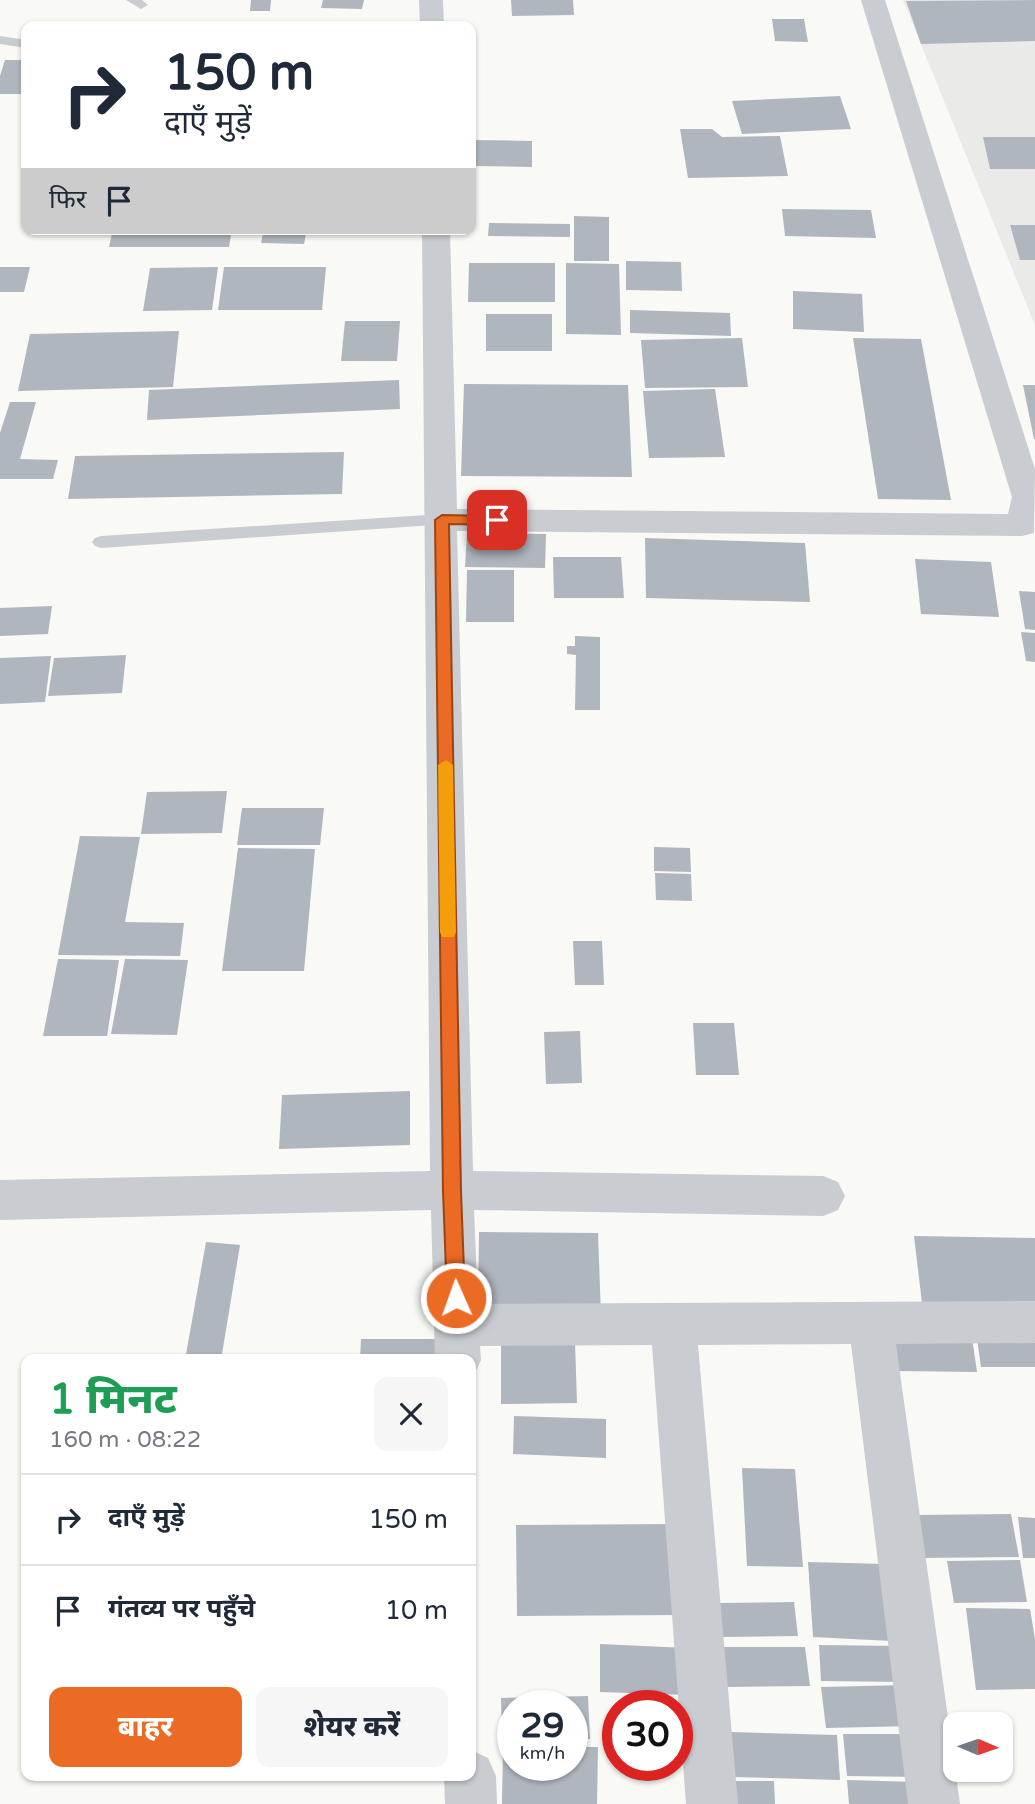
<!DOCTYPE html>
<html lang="hi">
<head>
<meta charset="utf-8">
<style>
	:root { --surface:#fff; --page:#f6f6f7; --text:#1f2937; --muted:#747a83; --line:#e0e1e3; --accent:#eb6a24 }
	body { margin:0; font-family:"Varela Round","Noto Sans Devanagari",sans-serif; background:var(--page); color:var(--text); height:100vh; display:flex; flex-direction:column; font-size:26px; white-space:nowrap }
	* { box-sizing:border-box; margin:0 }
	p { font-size:23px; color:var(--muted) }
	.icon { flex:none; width:38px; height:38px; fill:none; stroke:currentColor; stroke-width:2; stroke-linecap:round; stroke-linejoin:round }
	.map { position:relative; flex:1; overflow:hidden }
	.sheet { position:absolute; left:21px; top:1354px; width:455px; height:427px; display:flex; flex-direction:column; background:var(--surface); border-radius:14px; box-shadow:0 2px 5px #0004 }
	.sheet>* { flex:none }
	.banner { position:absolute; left:21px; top:21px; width:455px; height:214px; border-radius:14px; box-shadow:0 2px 5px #0004; background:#fff; color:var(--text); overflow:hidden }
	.needle { width:46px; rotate:92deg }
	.fabs { position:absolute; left:943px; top:1712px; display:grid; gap:14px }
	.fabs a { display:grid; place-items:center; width:70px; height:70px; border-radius:14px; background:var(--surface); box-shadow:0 2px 5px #0004; font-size:35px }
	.speed { position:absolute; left:497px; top:1690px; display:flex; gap:14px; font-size:35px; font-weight:700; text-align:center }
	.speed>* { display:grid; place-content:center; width:91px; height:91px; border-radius:50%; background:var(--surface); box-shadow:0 2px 5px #0004; line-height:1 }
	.speed small { font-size:18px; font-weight:400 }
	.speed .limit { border:10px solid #d22; background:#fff; color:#111 }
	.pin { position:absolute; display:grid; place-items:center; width:60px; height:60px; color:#fff; margin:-30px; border-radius:14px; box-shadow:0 4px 10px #0006 }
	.me { position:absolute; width:77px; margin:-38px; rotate:358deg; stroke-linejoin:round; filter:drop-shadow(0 0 5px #0008) }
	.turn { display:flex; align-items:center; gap:24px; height:147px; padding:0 28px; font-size:32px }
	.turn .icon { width:91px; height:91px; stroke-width:2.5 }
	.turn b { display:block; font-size:49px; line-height:60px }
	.then { display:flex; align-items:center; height:66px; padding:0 28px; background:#0003; gap:14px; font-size:26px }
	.round { display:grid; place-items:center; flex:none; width:74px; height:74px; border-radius:14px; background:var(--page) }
	.overview { display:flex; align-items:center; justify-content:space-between; height:119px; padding:0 28px }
	h1 { font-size:42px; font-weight:800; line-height:52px; color:#1e9e55 }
	.primary-button { display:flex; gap:14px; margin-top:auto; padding:14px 28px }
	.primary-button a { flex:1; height:80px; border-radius:14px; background:var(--accent); color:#fff; font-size:28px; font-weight:800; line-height:80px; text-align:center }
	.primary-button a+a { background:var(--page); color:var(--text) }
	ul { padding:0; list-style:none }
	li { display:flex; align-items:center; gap:21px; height:91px; padding:0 28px; border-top:2px solid var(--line) }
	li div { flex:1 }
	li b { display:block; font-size:26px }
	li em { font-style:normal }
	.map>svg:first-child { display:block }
	.built { fill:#eaeae9 }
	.building { fill:#afb6bd }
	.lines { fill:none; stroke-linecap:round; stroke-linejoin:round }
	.lane { fill:#c9ccd0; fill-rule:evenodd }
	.street { fill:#c9ccd0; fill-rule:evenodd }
	.route { fill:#eb6a24; stroke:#994517; stroke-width:2 }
	.slow { fill:#f59e0b }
</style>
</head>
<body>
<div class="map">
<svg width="1035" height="1804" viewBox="0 0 1035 1804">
	<rect width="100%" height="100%" fill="#f9f9f6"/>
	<path class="built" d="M903,0H1035V325Z"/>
	<g class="building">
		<path d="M251,0H271L270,11H250Z"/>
		<path d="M323,0H364L362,9L321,8Z"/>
		<path d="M511,0H573L574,15L512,16Z"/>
		<path d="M1035,0V41L921,44L906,1Z"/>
		<path d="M772,19H804L808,42L775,41Z"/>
		<path d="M5,60H26V94H0V76Z"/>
		<path d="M840,96L851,129L742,134L732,101Z"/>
		<path d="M680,129H712L722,137L780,136L788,176L688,178Z"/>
		<path d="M983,137H1035V169H990Z"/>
		<path d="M475,140L532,141V167L474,166Z"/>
		<path d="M782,209L871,210L876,238L785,236Z"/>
		<path d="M574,216L609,217V261H574Z"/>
		<path d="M489,223L570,224V237L488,236Z"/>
		<path d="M1010,225H1035V260H1020Z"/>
		<path d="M113,229H232L229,247H109Z"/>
		<path d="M264,229H307L304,244L261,243Z"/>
		<path d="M626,261L681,262L682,291L626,290Z"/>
		<path d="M469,263H555V302H468Z"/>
		<path d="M566,263L619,264L621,335L566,334Z"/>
		<path d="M0,267H30L24,292H0Z"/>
		<path d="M218,267L212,310L143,311L150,268Z"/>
		<path d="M224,267H326L322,310H218Z"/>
		<path d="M793,291L862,294L864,332L793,329Z"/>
		<path d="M630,310L730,313L731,336L630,333Z"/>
		<rect x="486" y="314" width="66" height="37"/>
		<path d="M345,321H400L397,361H341Z"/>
		<path d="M179,331L173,387L18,391L30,334Z"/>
		<path d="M742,338L748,387L645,388L641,340Z"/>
		<path d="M853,338L921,339L951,500L878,499Z"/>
		<path d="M399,380L400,409L147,420L149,390Z"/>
		<path d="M464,384L628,385L632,477L461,476Z"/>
		<path d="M1023,385H1035V439H1034Z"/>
		<path d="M715,389L725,457L649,458L643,391Z"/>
		<path d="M10,402H36L20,459L58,460L53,479H0V433Z"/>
		<path d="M344,452L342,494L68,499L75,456Z"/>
		<path d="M467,533L546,534L545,568L465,567Z"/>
		<path d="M645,538L805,543L810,602L646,598Z"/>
		<path d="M553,557H621L624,598H554Z"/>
		<path d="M915,559L991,562L999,617L921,614Z"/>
		<path d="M467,570H514V622H466Z"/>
		<path d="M1019,591L1035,592V630L1025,629Z"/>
		<path d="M52,606L48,634L0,636V608Z"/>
		<path d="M1021,632L1035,633V662L1026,661Z"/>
		<path d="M575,636L600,637V710H575L576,655L567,654V646H575Z"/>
		<path d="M126,655L122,693L48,696L54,658Z"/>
		<path d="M51,656L45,702L0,704V658Z"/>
		<path d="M227,791L222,833L141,834L147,792Z"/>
		<path d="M242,808H324L320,845H237Z"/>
		<path d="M80,836L140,837L125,922L184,923L180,956L58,955Z"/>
		<path d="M654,847L690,848L691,872L654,871Z"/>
		<path d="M238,848L315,849L304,971H222Z"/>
		<path d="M655,873L691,874L692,901L656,900Z"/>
		<path d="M573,941H602L604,985H575Z"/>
		<path d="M58,959L119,960L107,1036H43Z"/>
		<path d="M125,959L188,960L177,1035L111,1034Z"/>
		<path d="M693,1023H734L739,1075H696Z"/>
		<path d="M580,1031L582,1083L546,1084L544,1032Z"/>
		<path d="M410,1091V1145L279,1149L282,1095Z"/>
		<path d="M479,1232L598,1233L601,1316L478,1317Z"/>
		<path d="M914,1236L1035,1238V1306L922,1303Z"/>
		<path d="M206,1242L240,1245L221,1360H185Z"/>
		<path d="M892,1330L971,1331L977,1372L896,1371Z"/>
		<path d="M976,1332H1035V1367H981Z"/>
		<path d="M361,1339H443L442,1360H360Z"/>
		<path d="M575,1342L577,1403L501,1404V1343Z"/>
		<path d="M514,1416L606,1419V1458L513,1454Z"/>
		<path d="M742,1468L795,1469L803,1567L747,1566Z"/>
		<path d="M1011,1514L1019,1557L919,1558L915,1515Z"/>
		<path d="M1018,1517L1035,1518V1558H1023Z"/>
		<path d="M676,1524L680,1615L517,1616L516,1525Z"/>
		<path d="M1020,1560L1027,1602L954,1603L947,1561Z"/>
		<path d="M808,1562L885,1564L891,1641L813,1637Z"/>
		<path d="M794,1602L798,1636L722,1637L720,1603Z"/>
		<path d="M966,1608L1030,1609L1035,1639V1689L976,1690Z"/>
		<path d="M600,1644L686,1648L687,1695L600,1692Z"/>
		<path d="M819,1645L900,1646L904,1682L821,1681Z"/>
		<path d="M723,1647H805L810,1686L726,1687Z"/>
		<path d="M906,1685L912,1726L826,1728L821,1687Z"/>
		<path d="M588,1696L590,1739H572V1706H513V1740L502,1741L501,1698Z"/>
		<path d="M731,1732L837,1735L840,1780L733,1777Z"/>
		<path d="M843,1734H914L919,1777L847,1776Z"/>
		<path d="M503,1746H513V1766H572V1747H598L597,1804H502Z"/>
		<path d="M847,1780L916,1782L919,1804H849Z"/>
		<path d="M733,1781H774L775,1804H735Z"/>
	</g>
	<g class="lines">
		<g class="lane">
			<path d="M126,0H142L148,5L141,9Z"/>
			<path d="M0,36L26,40V48L0,44Z"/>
			<path d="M442,514L451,520L448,524L101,548L95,546L92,542L95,538L101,536Z"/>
		</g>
		<g class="street">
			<path d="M419,0H443L444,26H420Z"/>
			<path d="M861,0H885L1035,469L1034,533L1022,536L457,531L473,1171L823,1176L838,1182L845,1196L838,1210L823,1216L474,1210L478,1304L1035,1301V1343L896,1344L960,1804H908L851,1344L698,1345L738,1804H686L652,1345L480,1346L481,1360L474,1375L471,1377V1360H435L431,1210L0,1220V1180L430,1171L422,229H450L457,509L1008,514L1012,497Z"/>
			<path d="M471,1750L488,1758L496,1776L497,1804H445L444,1776H471Z"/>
		</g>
	</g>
	<path class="route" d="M442,515L497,516L504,520L497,525L449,524L461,1191L465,1298L463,1304L456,1307L450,1304L447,1298L443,1191L435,520Z"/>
	<path class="slow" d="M446,760L453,765L456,932L454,937H442L440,932L438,765Z"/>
</svg>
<div class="fabs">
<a><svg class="needle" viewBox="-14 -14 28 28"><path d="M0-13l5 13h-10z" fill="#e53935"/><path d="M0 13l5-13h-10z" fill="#747a83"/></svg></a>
</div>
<div class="speed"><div>29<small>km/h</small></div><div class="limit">30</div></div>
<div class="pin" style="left:497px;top:520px;background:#d93025"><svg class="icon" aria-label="arrive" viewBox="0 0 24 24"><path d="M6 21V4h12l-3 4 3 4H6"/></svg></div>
<svg class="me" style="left:456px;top:1298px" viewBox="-20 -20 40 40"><circle r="17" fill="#eb6a24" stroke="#fff" stroke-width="3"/><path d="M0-11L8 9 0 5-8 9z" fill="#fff"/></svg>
<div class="banner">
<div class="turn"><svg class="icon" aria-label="right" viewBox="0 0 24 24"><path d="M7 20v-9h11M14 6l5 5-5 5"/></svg><div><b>150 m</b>दाएँ मुड़ें</div></div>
<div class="then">फिर<svg class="icon" aria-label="arrive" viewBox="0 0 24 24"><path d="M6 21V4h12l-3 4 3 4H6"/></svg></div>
</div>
<section class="sheet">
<div class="overview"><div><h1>1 मिनट</h1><p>160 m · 08:22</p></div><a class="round"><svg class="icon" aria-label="close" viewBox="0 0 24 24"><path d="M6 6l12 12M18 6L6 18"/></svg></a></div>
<ul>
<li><svg class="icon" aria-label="right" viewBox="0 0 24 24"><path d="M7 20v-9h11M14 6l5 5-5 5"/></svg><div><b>दाएँ मुड़ें</b></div><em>150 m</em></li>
<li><svg class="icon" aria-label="arrive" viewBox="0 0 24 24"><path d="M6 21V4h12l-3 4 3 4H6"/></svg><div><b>गंतव्य पर पहुँचे</b></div><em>10 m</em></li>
</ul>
<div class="primary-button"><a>बाहर</a><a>शेयर करें</a></div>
</section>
</div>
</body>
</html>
